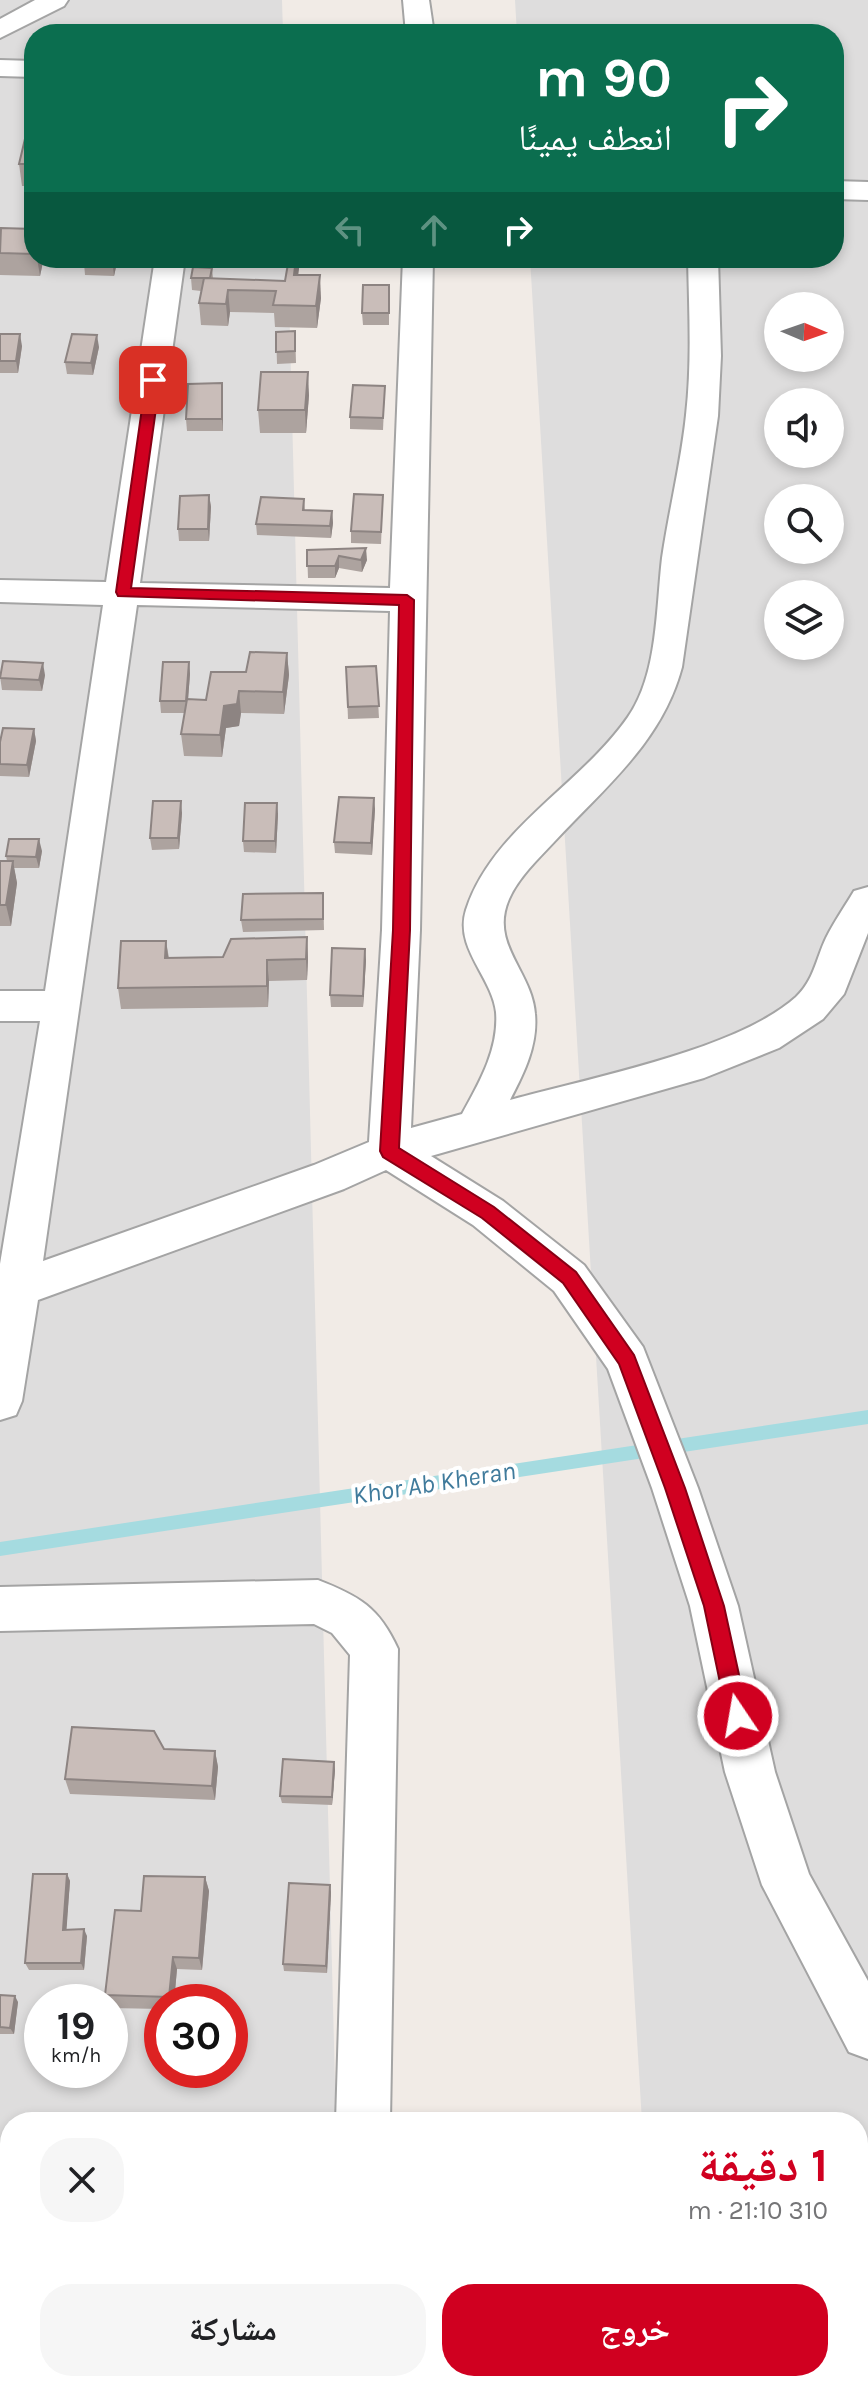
<!DOCTYPE html>
<html lang="ar">
<head>
<meta charset="utf-8">
<style>
	:root { --surface:#fff; --page:#f6f6f6; --text:#202124; --muted:#757577; --accent:#d00020 }
	body { margin:0; font-family:Karla,"Noto Naskh Arabic",sans-serif; background:var(--page); color:var(--text); direction:rtl; height:100vh; display:flex; flex-direction:column; font-size:30px; white-space:nowrap }
	* { box-sizing:border-box; margin:0 }
	p { font-size:26px; color:var(--muted) }
	.icon { flex:none; width:44px; height:44px; fill:none; stroke:currentColor; stroke-width:2; stroke-linecap:round; stroke-linejoin:round }
	.map { position:relative; flex:1; overflow:hidden; direction:ltr }
	.drawer { position:absolute; left:0px; top:2112px; width:868px; height:280px; display:flex; flex-direction:column; background:var(--surface); border-radius:32px 32px 0 0; box-shadow:0 4px 12px #0003; direction:rtl }
	.drawer>* { flex:none }
	.guide { position:absolute; left:24px; top:24px; width:820px; height:244px; border-radius:32px; box-shadow:0 4px 12px #0003; direction:rtl; background:#0b6e4f; color:#fff; overflow:hidden }
	.needle { width:52px; rotate:92deg }
	.tools { position:absolute; left:764px; top:292px; display:grid; gap:16px }
	.tools a { display:grid; place-items:center; width:80px; height:80px; border-radius:50%; background:var(--surface); box-shadow:0 4px 12px #0003; font-size:40px }
	.speed { position:absolute; left:24px; top:1984px; display:flex; gap:16px; font-size:40px; font-weight:700; text-align:center }
	.speed>* { display:grid; place-content:center; width:104px; height:104px; border-radius:50%; background:var(--surface); box-shadow:0 4px 12px #0003; line-height:1 }
	.speed small { font-size:20px; font-weight:400 }
	.speed .limit { border:12px solid #d22; background:#fff; color:#111 }
	.pin { position:absolute; display:grid; place-items:center; width:68px; height:68px; color:#fff; margin:-34px; border-radius:16px; box-shadow:0 4px 12px #0006 }
	.me { position:absolute; width:88px; margin:-44px; rotate:348deg; stroke-linejoin:round; filter:drop-shadow(0 0 6px #0008) }
	.turn { display:flex; align-items:center; gap:28px; height:168px; padding:0 40px; font-size:36px }
	.turn .icon { width:104px; height:104px; stroke-width:2.5 }
	.turn b { display:block; font-size:56px; line-height:68px }
	.lanes { display:flex; align-items:center; height:76px; padding:0 40px; background:#0003; justify-content:center; gap:40px; direction:ltr }
	.lanes .off { opacity:.35 }
	.round { display:grid; place-items:center; flex:none; width:84px; height:84px; border-radius:32px; background:var(--page) }
	.overview { display:flex; align-items:center; justify-content:space-between; height:136px; padding:0 40px }
	h1 { font-size:48px; font-weight:700; line-height:60px; color:var(--accent) }
	.action { display:flex; gap:16px; margin-top:auto; padding:16px 40px }
	.action a { flex:1; height:92px; border-radius:32px; background:var(--accent); color:#fff; font-size:32px; font-weight:700; line-height:92px; text-align:center }
	.action a+a { background:var(--page); color:var(--text) }
	.map>svg:first-child { display:block }
	.residential { fill:#dedddd; fill-rule:evenodd }
	.lines { fill:none; stroke-linecap:round; stroke-linejoin:round }
	.stream { fill:#a5dbe0; fill-rule:evenodd }
	.street-casing { stroke:#a4a4a4; stroke-width:4 }
	.street { fill:#fff; fill-rule:evenodd }
	.wall { fill:#ada39f }
	.shaded-wall { fill:#8d8482 }
	.building { fill:#c9bdb9; stroke:#8d8482; stroke-width:2 }
	.route { fill:#d00020; stroke:#870015; stroke-width:2 }
	.labels { text-anchor:middle; dominant-baseline:central; stroke-width:8; stroke-linejoin:round; paint-order:stroke }
	.water-label { font-size:26px; font-style:italic; fill:#407b9c; stroke:#fff }
</style>
</head>
<body>
<div class="map">
<svg width="868" height="2392" viewBox="0 0 868 2392">
	<rect width="100%" height="100%" fill="#f1ebe6"/>
	<g class="residential">
		<path d="M0,0H282L283,34H34V258H288L336,2122H10V2382H342L343,2392H0ZM42,2002H110V2070H42ZM162,2002H230V2070H162Z"/>
		<path d="M515,0H868V2392H658L657,2382H858V2122H642L530,258H834V34H517ZM778,306H830V358H778ZM778,402H830V454H778ZM778,498H830V550H778ZM778,594H830V646H778Z"/>
	</g>
	<g class="lines">
		<path class="stream" d="M868,1410V1424L0,1556V1542Z"/>
		<defs>
			<g id="street">
				<path d="M35,0H68L64,6L0,38V19Z"/>
				<path d="M403,0H429L434,34H406Z"/>
				<path d="M0,60L34,61V77L0,76Z"/>
				<path d="M834,181L868,182V200L834,199Z"/>
				<path d="M155,258H185L140,583L390,588L403,258H433L420,930L411,1128L462,1114C479,1083 499,1049 496,1012C492,977 454,948 466,910C492,829 581,785 628,717C658,674 656,608 662,558C669,510 681,463 686,415C692,363 689,310 688,258H718L721,356L718,416L682,667C662,742 605,787 554,842C538,859 518,878 509,899C489,944 532,971 535,1014C538,1045 524,1073 510,1100C589,1078 737,1050 796,997C814,980 816,959 826,938C834,922 845,906 854,891L868,887V933L844,994L823,1019L779,1048L704,1078L431,1156L503,1201L584,1265L643,1347L698,1488L738,1606L775,1772L809,1874L868,1981V2059L849,2052L762,1885L725,1772L690,1606L652,1488L608,1369L554,1291L473,1225L386,1170L344,1189L38,1300L22,1401L16,1415L0,1420V1264L40,1021H0V991H45L103,605L0,602V580L106,582ZM137,605L390,611L382,930L369,1142L314,1165L43,1261Z"/>
				<path d="M318,1580C359,1596 379,1607 398,1649L390,2122H336L350,1655L332,1633L314,1624L0,1631V1587Z"/>
				<rect x="327" y="2382" width="58" height="10"/>
			</g>
		</defs>
		<use href="#street" class="street-casing"/>
		<use href="#street" class="street"/>
	</g>
	<g class="wall">
		<path d="M34,101V186H22L19,164Z"/>
		<path d="M34,229V258H118L114,276L85,275L84,263L43,262L40,276L0,275V232Z"/>
		<path d="M289,258H299L298,275L321,298L317,328L275,327L274,313L230,312L228,326L201,325L199,303L201,291L192,290L191,278L212,268L213,278L285,281Z"/>
		<path d="M389,285V325H363L362,313Z"/>
		<path d="M295,331L296,363L277,364L276,332Z"/>
		<path d="M0,334L22,346L18,373H0Z"/>
		<path d="M99,347L93,375L67,374L65,362Z"/>
		<path d="M222,383L223,431H187L186,419Z"/>
		<path d="M385,386L383,430L350,429V417Z"/>
		<path d="M309,395L306,433H260L258,410Z"/>
		<path d="M209,495L211,507L209,541H179L178,529Z"/>
		<path d="M383,495L381,544L351,543V531Z"/>
		<path d="M304,499L305,510L332,511L333,523L331,538L257,535L256,524Z"/>
		<path d="M307,550L367,560L362,572L339,568L335,578H308Z"/>
		<path d="M287,653L289,675L284,714L241,713L239,726L226,728L222,757L184,756L181,734L185,713H161L160,701L189,662L190,674L188,699L206,700L246,672Z"/>
		<path d="M376,666L379,718L348,719L346,667Z"/>
		<path d="M45,675L42,691L2,690L0,676Z"/>
		<path d="M34,729L36,741L29,777L0,776V742Z"/>
		<path d="M375,809L372,855L335,853L334,842Z"/>
		<path d="M182,813L179,849L152,850L150,838Z"/>
		<path d="M278,814L276,853L244,852L243,841Z"/>
		<path d="M42,851L39,868H14L17,883L11,926H0V861H7L6,856Z"/>
		<path d="M323,893L324,930L243,932L241,920Z"/>
		<path d="M307,937L308,959L307,980L269,981L268,1007L121,1009L118,988L166,941L169,958L223,957Z"/>
		<path d="M366,960L363,1007H331L330,995Z"/>
		<path d="M164,1749L215,1751L218,1767L215,1800L70,1794L65,1779Z"/>
		<path d="M334,1762L335,1770L332,1805L282,1803L280,1796Z"/>
		<path d="M67,1874L70,1881L66,1930L87,1936L84,1970H29L25,1963Z"/>
		<path d="M205,1877L209,1891L202,1970L177,1969L174,2002H162V2009L110,2008V2002H108L105,1995L141,1911Z"/>
		<path d="M331,1892L327,1973L284,1971L283,1964Z"/>
		<path d="M0,1995L18,2002L14,2034H0Z"/>
		<path d="M10,2172V2269L0,2268V2235Z"/>
	</g>
	<g class="shaded-wall">
		<path d="M37,258H42L43,262L40,276Z"/>
		<path d="M112,258H118L114,276Z"/>
		<path d="M296,258H299V269L295,297L294,275Z"/>
		<path d="M320,275L321,298L317,328L316,306Z"/>
		<path d="M228,290L230,312L228,326L226,304Z"/>
		<path d="M20,334L22,346L18,373L16,361Z"/>
		<path d="M97,335L99,347L93,375L91,363Z"/>
		<path d="M308,372L309,395L306,433L305,410Z"/>
		<path d="M222,383L223,395V431L222,419Z"/>
		<path d="M209,495L211,507L209,541L208,529Z"/>
		<path d="M332,511L333,523L331,538L330,526Z"/>
		<path d="M366,548L367,560L362,572L361,560Z"/>
		<path d="M339,556V568L335,578V566Z"/>
		<path d="M287,653L289,675L284,714L283,692Z"/>
		<path d="M189,662L190,674L187,713L186,701Z"/>
		<path d="M43,663L45,675L42,691L39,680Z"/>
		<path d="M239,691L241,713L239,726L226,728L222,757L220,735L224,706Z"/>
		<path d="M34,729L36,741L29,777L27,765Z"/>
		<path d="M374,798L375,809L372,855L371,843Z"/>
		<path d="M181,801L182,813L179,849L178,838Z"/>
		<path d="M277,803L278,814L276,853L275,841Z"/>
		<path d="M39,839L42,851L39,868L36,857Z"/>
		<path d="M13,861L17,883L11,926L6,905Z"/>
		<path d="M307,937L308,959L307,980L306,959Z"/>
		<path d="M166,941L169,962L165,958Z"/>
		<path d="M365,949L366,960L363,1007V996Z"/>
		<path d="M267,960L269,981L268,1007L267,986Z"/>
		<path d="M215,1751L218,1767L215,1800L212,1786Z"/>
		<path d="M334,1762L335,1770L332,1805V1797Z"/>
		<path d="M67,1874L70,1881L66,1937L63,1930Z"/>
		<path d="M205,1877L209,1891L202,1970L199,1958Z"/>
		<path d="M330,1885L331,1892L327,1973L326,1966Z"/>
		<path d="M84,1929L87,1936L84,1970L81,1963Z"/>
		<path d="M173,1957L177,1969L174,2002H171L169,1997Z"/>
		<path d="M15,1996L18,2002L14,2034L10,2028Z"/>
	</g>
	<g class="building">
		<path d="M34,101V164H19Z"/>
		<path d="M1,228L34,229V254L0,253Z"/>
		<path d="M289,258H296L294,275H320L316,306L273,305L276,291L228,290L226,304L199,303L204,278L285,281Z"/>
		<path d="M193,267L212,268L210,278H191Z"/>
		<path d="M363,285H389V313H362Z"/>
		<path d="M295,331V351L276,352V332Z"/>
		<path d="M0,334H20L16,361H0Z"/>
		<path d="M72,334L97,335L91,363L65,362Z"/>
		<path d="M261,372H308L305,410H258Z"/>
		<path d="M222,383V419H186L188,384Z"/>
		<path d="M353,385L385,386L383,418L350,417Z"/>
		<path d="M354,494L383,495L381,532L351,531Z"/>
		<path d="M209,495L208,529H178L180,496Z"/>
		<path d="M261,497L304,499L303,510L332,511L330,526L256,524Z"/>
		<path d="M366,548L361,560L339,556L335,566H307V550Z"/>
		<path d="M250,652L287,653L283,692L239,691L237,704L224,706L220,735L181,734L187,699L206,700L211,672H246Z"/>
		<path d="M3,661L43,663L39,680L0,678Z"/>
		<path d="M163,662H189L186,701H160Z"/>
		<path d="M376,666L379,706L348,707L346,667Z"/>
		<path d="M3,728L34,729L27,765L0,764V742Z"/>
		<path d="M339,797L374,798L371,843L334,842Z"/>
		<path d="M153,801H181L178,838H150Z"/>
		<path d="M245,803H277L275,841H243Z"/>
		<path d="M9,839H39L36,857L6,856Z"/>
		<path d="M0,861H13L6,905H0Z"/>
		<path d="M323,893V919L241,920L243,894Z"/>
		<path d="M307,937L306,959L267,960V986L118,988L121,941H166L165,958L223,957L231,939Z"/>
		<path d="M332,948L365,949L363,996L330,995Z"/>
		<path d="M72,1727L154,1731L164,1749L215,1751L212,1786L65,1779Z"/>
		<path d="M283,1759L334,1762L332,1797L280,1796Z"/>
		<path d="M33,1874H67L63,1930L84,1929L81,1963H25Z"/>
		<path d="M144,1876L205,1877L199,1958L173,1957L169,1997L105,1995L115,1910L141,1911Z"/>
		<path d="M289,1883L330,1885L326,1966L283,1964Z"/>
		<path d="M0,1995L15,1996L10,2028L0,2027Z"/>
		<path d="M10,2172V2264L0,2263V2235Z"/>
	</g>
	<path class="route" d="M153,375L160,380L131,588L407,595L414,600L410,930L399,1148L494,1207L576,1272L634,1355L685,1488L724,1606L748,1716L745,1723L738,1726L730,1723L727,1716L704,1606L665,1488L619,1364L563,1283L482,1218L383,1157L380,1151L393,930L399,605L118,596L116,592L146,380Z"/>
	<g class="labels">
		<g class="water-label">
			<text transform="translate(434 1483) rotate(-9)">Khor Ab Kheran</text>
		</g>
	</g>
</svg>
<div class="tools">
<a><svg class="needle" viewBox="-14 -14 28 28"><path d="M0-13l5 13h-10z" fill="#e53935"/><path d="M0 13l5-13h-10z" fill="#757577"/></svg></a>
<a><svg class="icon" aria-label="sound" viewBox="0 0 24 24"><path d="M4 9h4l5-4v14l-5-4H4zM17 9q2 3 0 6"/></svg></a>
<a><svg class="icon" aria-label="search" viewBox="0 0 24 24"><circle cx="10" cy="10" r="6"/><path d="M15 15l6 6"/></svg></a>
<a><svg class="icon" aria-label="layers" viewBox="0 0 24 24"><path d="M12 4l9 5-9 5-9-5zM3 14l9 5 9-5"/></svg></a>
</div>
<div class="speed"><div>19<small>km/h</small></div><div class="limit">30</div></div>
<div class="pin" style="left:153px;top:380px;background:#d93025"><svg class="icon" aria-label="arrive" viewBox="0 0 24 24"><path d="M6 21V4h12l-3 4 3 4H6"/></svg></div>
<svg class="me" style="left:738px;top:1716px" viewBox="-20 -20 40 40"><circle r="17" fill="#d00020" stroke="#fff" stroke-width="3"/><path d="M0-11L8 9 0 5-8 9z" fill="#fff"/></svg>
<div class="guide">
<div class="turn"><svg class="icon" aria-label="right" viewBox="0 0 24 24"><path d="M7 20v-9h11M14 6l5 5-5 5"/></svg><div><b>90 m</b>انعطف يمينًا</div></div>
<div class="lanes"><svg class="icon off" aria-label="left" viewBox="0 0 24 24"><path d="M17 20v-9H6M10 6l-5 5 5 5"/></svg><svg class="icon off" aria-label="ahead" viewBox="0 0 24 24"><path d="M12 20V5M6 11l6-6 6 6"/></svg><svg class="icon" aria-label="right" viewBox="0 0 24 24"><path d="M7 20v-9h11M14 6l5 5-5 5"/></svg></div>
</div>
<section class="drawer">
<div class="overview"><div><h1>1 دقيقة</h1><p>310 m · 21:10</p></div><a class="round"><svg class="icon" aria-label="close" viewBox="0 0 24 24"><path d="M6 6l12 12M18 6L6 18"/></svg></a></div>
<div class="action"><a>خروج</a><a>مشاركة</a></div>
</section>
</div>
</body>
</html>
